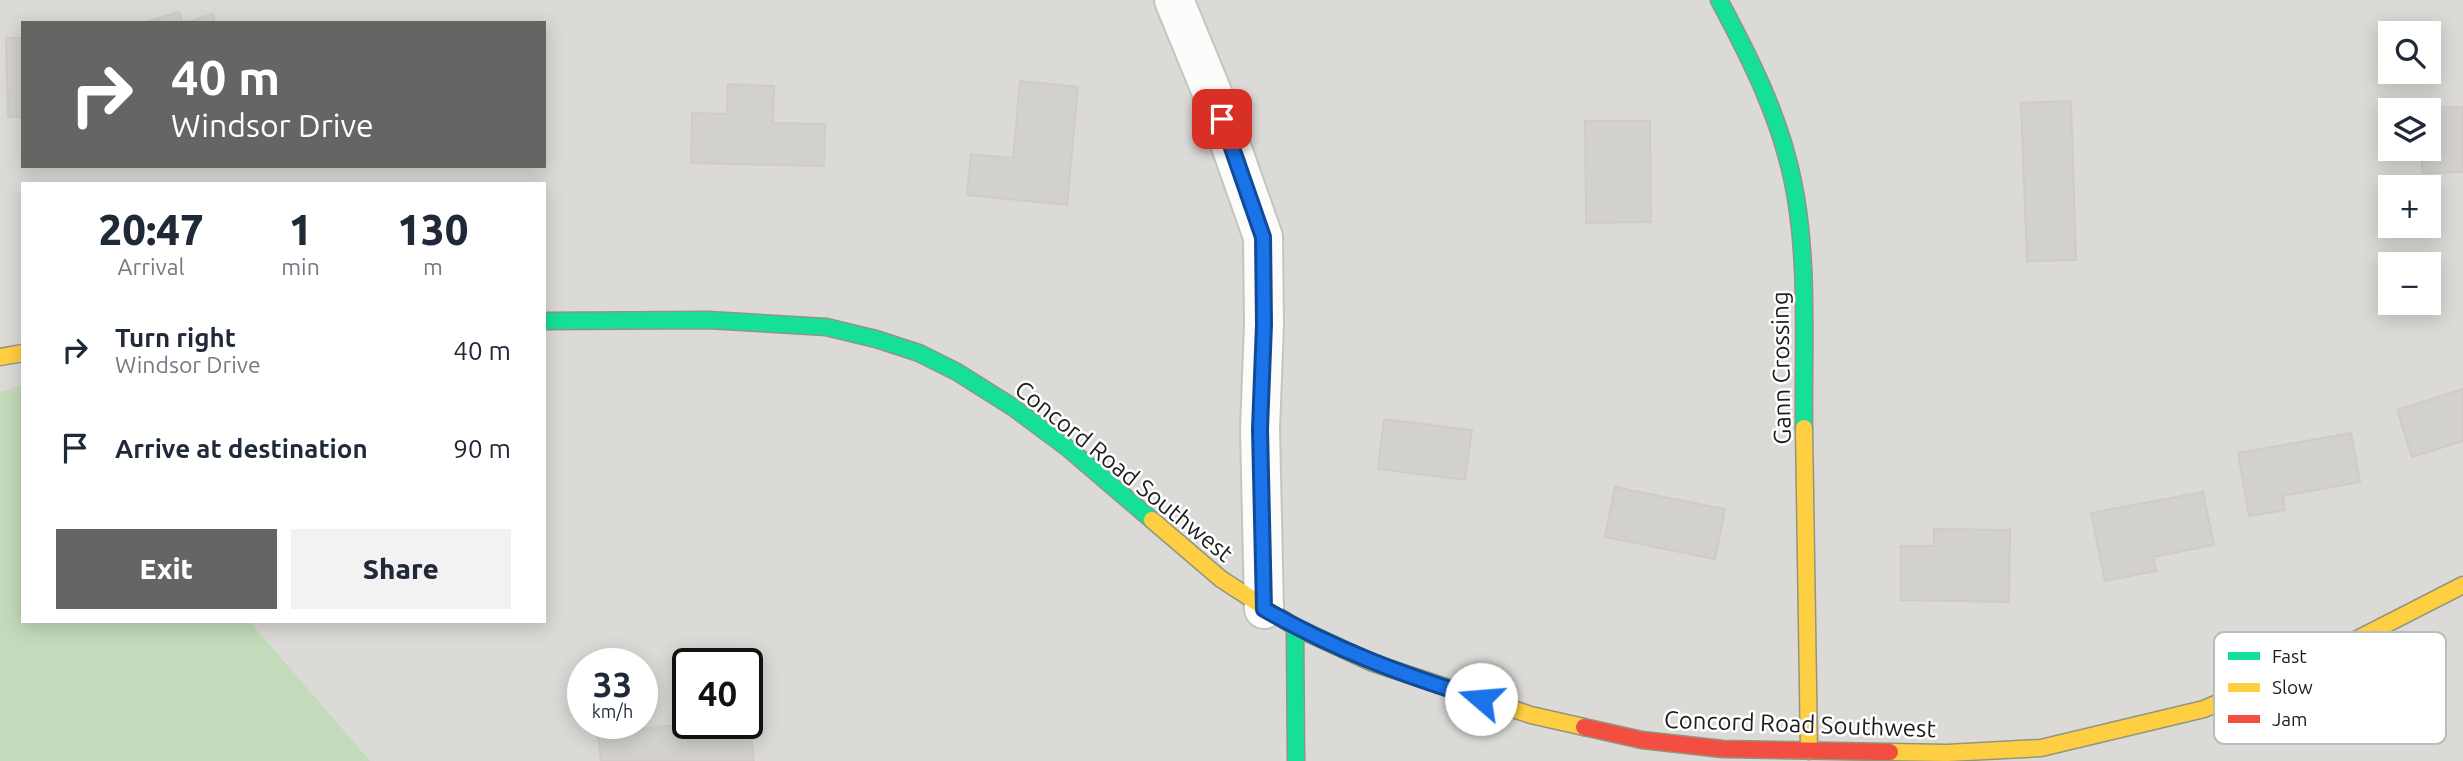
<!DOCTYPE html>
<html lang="en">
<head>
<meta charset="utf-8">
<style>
	:root { --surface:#fff; --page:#f2f2f3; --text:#1f2937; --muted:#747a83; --accent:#656563 }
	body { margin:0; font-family:Ubuntu,sans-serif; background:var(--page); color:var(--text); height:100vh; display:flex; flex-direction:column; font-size:26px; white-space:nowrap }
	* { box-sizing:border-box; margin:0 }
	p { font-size:23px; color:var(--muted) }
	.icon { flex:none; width:38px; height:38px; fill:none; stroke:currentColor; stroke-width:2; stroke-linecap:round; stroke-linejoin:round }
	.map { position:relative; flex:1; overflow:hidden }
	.panel { position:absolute; left:21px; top:182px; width:525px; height:441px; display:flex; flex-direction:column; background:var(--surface); border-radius:0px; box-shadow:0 4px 18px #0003 }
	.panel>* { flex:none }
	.top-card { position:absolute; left:21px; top:21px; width:525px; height:147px; border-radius:0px; box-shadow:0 4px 18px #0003; background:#656563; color:#fff; overflow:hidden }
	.tools { position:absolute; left:2378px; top:21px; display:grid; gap:14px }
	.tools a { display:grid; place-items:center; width:63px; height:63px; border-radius:0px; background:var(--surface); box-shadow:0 4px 18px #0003; font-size:35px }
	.speed { position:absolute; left:567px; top:648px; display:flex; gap:14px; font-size:35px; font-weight:700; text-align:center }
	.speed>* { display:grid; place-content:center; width:91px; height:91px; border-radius:50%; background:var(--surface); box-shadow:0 4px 18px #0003; line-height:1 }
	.speed small { font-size:18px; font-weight:400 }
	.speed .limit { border:4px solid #111; border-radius:10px; background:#fff; color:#111 }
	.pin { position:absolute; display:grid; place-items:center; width:60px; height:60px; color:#fff; margin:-30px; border-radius:14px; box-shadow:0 4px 10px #0006 }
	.me { position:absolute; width:77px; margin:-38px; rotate:288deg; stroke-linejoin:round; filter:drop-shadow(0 0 5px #0008) }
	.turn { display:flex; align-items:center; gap:24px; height:147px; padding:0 35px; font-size:32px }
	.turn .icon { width:91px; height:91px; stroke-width:2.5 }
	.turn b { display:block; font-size:49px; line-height:60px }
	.eta { display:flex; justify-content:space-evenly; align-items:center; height:119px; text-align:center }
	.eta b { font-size:42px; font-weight:800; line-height:49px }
	.primary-button { display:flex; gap:14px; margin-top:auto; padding:14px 35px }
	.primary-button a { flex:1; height:80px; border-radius:0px; background:var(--accent); color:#fff; font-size:28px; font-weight:800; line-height:80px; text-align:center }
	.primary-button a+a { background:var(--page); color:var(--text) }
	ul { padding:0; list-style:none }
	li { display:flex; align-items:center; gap:21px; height:98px; padding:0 35px }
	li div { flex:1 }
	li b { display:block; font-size:26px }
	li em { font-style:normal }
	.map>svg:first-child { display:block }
	.residential { fill:#dbdad7; fill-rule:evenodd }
	.forest { fill:#c4dbbb }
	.building { fill:#d3d1cd; stroke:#cfccc7; stroke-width:2 }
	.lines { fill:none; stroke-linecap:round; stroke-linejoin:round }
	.street-casing { stroke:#c4c4c2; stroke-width:42 }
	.fast-casing { stroke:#92967e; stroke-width:19 }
	.slow-casing { stroke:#92967e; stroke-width:19 }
	.jam-casing { stroke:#92967e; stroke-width:19 }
	.street { stroke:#fcfcfb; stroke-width:38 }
	.fast { stroke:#16e098; stroke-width:16 }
	.slow { stroke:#ffcf43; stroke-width:16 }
	.jam { stroke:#f24e42; stroke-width:16 }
	.route-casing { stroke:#114b97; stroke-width:18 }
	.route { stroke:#1a73e8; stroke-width:12 }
	.labels { text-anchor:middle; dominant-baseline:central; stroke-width:5; stroke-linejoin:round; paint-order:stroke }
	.street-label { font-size:24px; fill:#1d1d1d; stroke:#fff }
	.key { fill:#fff; stroke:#bbb; stroke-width:2 }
	.key-label { font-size:19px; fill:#1d1d1d }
</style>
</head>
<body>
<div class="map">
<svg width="2463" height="761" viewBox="0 0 2463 761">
	<rect width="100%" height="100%" fill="#ecebe6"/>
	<path class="residential" d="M0,0H2463V761H0ZM23,23H544V166H23ZM2390,33H2429V72H2390ZM2390,110H2429V149H2390ZM23,184H544V621H23ZM2390,187H2429V226H2390ZM2390,264H2429V303H2390ZM583,663H642V723H583ZM688,663H747V723H688Z"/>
	<path class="forest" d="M23,385V621H249L370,761H0V392Z"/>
	<g class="building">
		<path d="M179,12L183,23H144Z"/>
		<path d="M213,14L215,23H186Z"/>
		<path d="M6,38H23V117H8Z"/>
		<path d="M1020,81L1078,87L1067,205L967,195L971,154L1013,158Z"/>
		<path d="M728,84L774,86L773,123L825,124L824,166L691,163L692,113L727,114Z"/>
		<path d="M2071,101L2076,260L2027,261L2021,103Z"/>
		<path d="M2463,107V172L2422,173V149H2429V110H2421V108Z"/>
		<path d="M1585,121H1650L1651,222L1586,223Z"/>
		<path d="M2463,389V441L2412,457L2397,410Z"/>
		<path d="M1384,419L1472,430L1465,480L1378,469Z"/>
		<path d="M2351,433L2360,482L2283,496L2285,510L2249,516L2238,453Z"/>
		<path d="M1615,487L1725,509L1715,559L1605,537Z"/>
		<path d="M2203,492L2214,545L2153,557L2156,571L2105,581L2091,513Z"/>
		<path d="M1934,529L2010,530L2009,602L1901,600V546H1934Z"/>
		<path d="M749,716L754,761H601L598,734L694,723H747Z"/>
	</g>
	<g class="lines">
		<defs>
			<path id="street" d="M1174,0L1213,95L1263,237L1264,324L1260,429L1264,609"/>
			<g id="fast">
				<path d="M1719,0C1750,58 1780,117 1793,182C1809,258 1803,350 1804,428"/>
				<path d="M544,321L708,320L826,327L876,339L919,353L957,372L1014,408L1069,449L1152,520"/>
				<path d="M1295,627L1296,761"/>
			</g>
			<g id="slow">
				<path d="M0,357L23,353"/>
				<path d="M1804,428L1809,751"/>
				<path d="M1152,520L1221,579L1295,627L1373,663L1531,715L1584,727"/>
				<path d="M1890,752L1947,753L2041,748L2204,709L2332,652L2463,585"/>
			</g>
			<path id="jam" d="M1584,727L1642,740L1723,749L1890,752"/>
		</defs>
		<use href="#street" class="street-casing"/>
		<use href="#fast" class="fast-casing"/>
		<use href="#slow" class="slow-casing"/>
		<use href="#jam" class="jam-casing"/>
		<use href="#street" class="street"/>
		<use href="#fast" class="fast"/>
		<use href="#slow" class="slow"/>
		<use href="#jam" class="jam"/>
	</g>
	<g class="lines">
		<defs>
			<path id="route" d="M1222,119L1263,237L1264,324L1260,429L1264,609C1335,650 1403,675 1481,699"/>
		</defs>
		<use href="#route" class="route-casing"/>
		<use href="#route" class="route"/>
	</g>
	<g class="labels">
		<g class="street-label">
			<text transform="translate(1781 368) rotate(-91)">Gann Crossing</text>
			<text transform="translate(1124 471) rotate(39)">Concord Road Southwest</text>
			<text transform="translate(1800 724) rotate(2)">Concord Road Southwest</text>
		</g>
	</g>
	<rect x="2214" y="632" width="232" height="112" rx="10" class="key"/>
	<rect x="2228" y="652" width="32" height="8" fill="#16e098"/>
	<rect x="2228" y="683" width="32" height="9" fill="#ffcf43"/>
	<rect x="2228" y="715" width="32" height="8" fill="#f24e42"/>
	<g class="key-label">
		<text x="2272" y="663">Fast</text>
		<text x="2272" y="694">Slow</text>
		<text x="2272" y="726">Jam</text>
	</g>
</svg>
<div class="tools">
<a><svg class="icon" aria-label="search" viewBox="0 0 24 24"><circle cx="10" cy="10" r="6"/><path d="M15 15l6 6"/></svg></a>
<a><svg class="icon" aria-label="layers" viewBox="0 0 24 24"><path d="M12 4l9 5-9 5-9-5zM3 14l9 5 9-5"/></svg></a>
<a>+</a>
<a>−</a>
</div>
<div class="speed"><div>33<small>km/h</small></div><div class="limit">40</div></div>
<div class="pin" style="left:1222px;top:119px;background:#d93025"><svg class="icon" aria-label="arrive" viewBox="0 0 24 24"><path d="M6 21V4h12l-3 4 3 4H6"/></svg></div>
<svg class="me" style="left:1481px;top:699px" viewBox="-20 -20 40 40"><circle r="19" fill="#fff"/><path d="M0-13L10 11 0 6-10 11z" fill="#1a73e8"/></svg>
<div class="top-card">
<div class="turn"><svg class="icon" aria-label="right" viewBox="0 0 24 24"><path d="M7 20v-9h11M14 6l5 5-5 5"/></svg><div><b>40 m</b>Windsor Drive</div></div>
</div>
<section class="panel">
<div class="eta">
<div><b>20:47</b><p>Arrival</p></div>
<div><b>1</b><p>min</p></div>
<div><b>130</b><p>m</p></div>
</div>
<ul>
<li><svg class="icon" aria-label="right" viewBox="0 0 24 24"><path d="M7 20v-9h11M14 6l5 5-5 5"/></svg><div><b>Turn right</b><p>Windsor Drive</p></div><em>40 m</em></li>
<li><svg class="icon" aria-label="arrive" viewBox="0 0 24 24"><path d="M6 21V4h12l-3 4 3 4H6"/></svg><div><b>Arrive at destination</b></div><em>90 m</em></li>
</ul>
<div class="primary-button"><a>Exit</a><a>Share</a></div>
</section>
</div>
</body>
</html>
